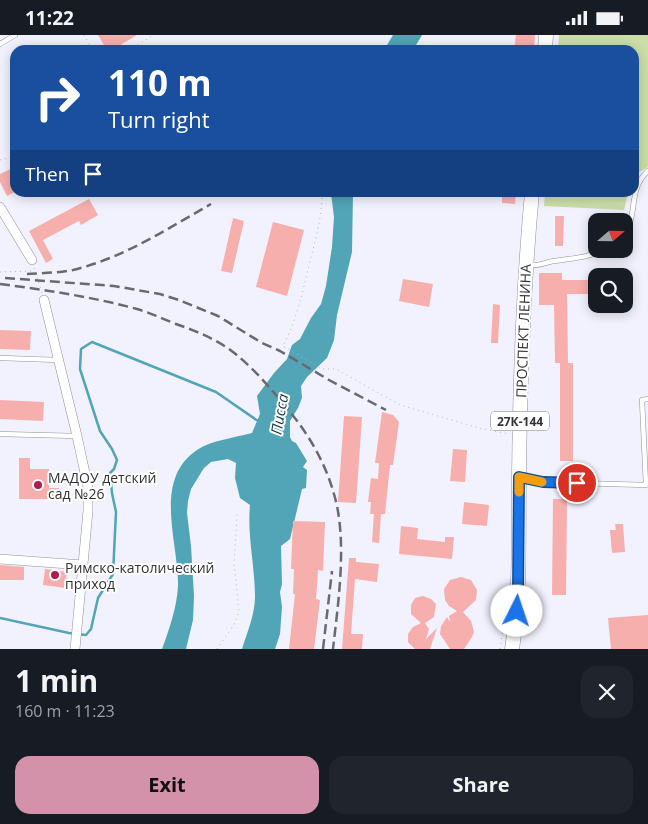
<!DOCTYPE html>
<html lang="en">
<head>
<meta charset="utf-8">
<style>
	:root { --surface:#171b24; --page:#20242c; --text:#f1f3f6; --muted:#9ea1a6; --accent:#d392aa }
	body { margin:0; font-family:"Open Sans",sans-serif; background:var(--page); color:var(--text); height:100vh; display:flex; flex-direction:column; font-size:19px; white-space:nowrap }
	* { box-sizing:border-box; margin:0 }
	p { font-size:16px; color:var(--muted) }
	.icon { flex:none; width:28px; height:28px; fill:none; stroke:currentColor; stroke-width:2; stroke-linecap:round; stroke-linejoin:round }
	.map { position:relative; height:614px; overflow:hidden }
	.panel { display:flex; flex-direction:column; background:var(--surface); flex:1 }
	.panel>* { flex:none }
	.banner { position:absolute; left:10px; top:10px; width:629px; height:152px; border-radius:15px; box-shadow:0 2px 12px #0003; background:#1a4fa0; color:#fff; overflow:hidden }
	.needle { width:32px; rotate:70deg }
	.buttons { position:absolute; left:588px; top:178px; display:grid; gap:10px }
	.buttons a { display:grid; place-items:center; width:45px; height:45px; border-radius:10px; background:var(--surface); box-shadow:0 2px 12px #0003; font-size:25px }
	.pin { position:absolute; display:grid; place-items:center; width:42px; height:42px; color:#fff; margin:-21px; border:2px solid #fff; border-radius:50%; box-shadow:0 1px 5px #0007 }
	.me { position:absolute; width:55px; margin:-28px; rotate:4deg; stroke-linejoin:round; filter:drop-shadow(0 0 4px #0008) }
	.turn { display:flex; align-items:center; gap:18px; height:105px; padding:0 15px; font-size:22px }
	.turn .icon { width:65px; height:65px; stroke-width:2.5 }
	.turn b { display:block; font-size:35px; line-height:42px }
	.then { display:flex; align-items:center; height:48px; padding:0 15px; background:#0003; gap:10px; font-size:19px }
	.round { display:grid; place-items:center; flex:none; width:52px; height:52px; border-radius:15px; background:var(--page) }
	.head { display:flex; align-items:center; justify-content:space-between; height:85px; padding:0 15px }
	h1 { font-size:30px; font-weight:700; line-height:38px }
	.primary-button { display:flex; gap:10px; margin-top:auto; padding:10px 15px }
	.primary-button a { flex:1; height:58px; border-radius:15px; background:var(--accent); color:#111; font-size:20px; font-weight:700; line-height:58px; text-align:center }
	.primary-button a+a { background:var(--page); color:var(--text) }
	.status { display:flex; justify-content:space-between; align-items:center; height:35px; padding:0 25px; background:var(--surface); direction:ltr }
	.status svg { height:14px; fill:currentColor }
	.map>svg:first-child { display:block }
	.green { fill:#cbdea7 }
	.water { fill:#52a4b7 }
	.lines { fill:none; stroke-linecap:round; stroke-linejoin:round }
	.stream { stroke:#52a4b7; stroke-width:2.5 }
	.building { fill:#f7afad }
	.service-casing { stroke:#90919b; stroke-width:5.5 }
	.minor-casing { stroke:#90919b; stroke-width:10 }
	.primary-casing { stroke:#90919b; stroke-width:15 }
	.path { stroke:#b5b5be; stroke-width:1; stroke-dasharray:1 4; stroke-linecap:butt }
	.service { stroke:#fff; stroke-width:4.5 }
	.minor { stroke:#fff; stroke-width:9 }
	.primary { stroke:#fff; stroke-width:14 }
	.rail { stroke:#69696f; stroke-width:2.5; stroke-dasharray:10 5; stroke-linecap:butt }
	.route-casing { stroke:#114b97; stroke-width:12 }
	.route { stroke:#1a73e8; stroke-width:9 }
	.slow { stroke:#f59e0b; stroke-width:9 }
	.poi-dot { fill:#ae1c4d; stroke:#fff; stroke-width:2 }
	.labels { text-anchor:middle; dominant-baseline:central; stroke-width:4; stroke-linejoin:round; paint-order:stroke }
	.shield { fill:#fff; stroke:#707073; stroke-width:1 }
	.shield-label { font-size:12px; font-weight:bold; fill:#333337 }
	.street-label { font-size:14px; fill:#333337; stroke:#fff }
	.poi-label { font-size:14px; fill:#333337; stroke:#fff; text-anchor:start }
	.water-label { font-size:15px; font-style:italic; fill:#133a43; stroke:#fff }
</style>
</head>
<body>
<div class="status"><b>11:22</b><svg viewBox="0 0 49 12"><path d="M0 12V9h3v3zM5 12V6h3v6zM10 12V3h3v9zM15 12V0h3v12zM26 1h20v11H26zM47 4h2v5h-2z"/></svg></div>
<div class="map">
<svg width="648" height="614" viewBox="0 0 648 614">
	<rect width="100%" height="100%" fill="#f1f2fd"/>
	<g class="green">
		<path d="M559,0H648V132L634,140V15H558Z"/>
		<path d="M545,158H628L624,175L544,171Z"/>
	</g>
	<g class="water">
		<path d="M393,0H422L413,15H384Z"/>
		<path d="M331,158H353L352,217L337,280L334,305L327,323L307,342L301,351L302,363L298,373L290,386V402L292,406L296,408L307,426L303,432L307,435L306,453L302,454L290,504L281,511L282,549L280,557L282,572L280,599L275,614H242C247,598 255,579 255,562C255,531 247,501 250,470L240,463L235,443L236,428L228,424L211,427L204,433L191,454L188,466L187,478L191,511L194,561L193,585L186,614H162C169,595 177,572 178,551C179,508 152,445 197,415C212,405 234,403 252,398L260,379L257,361L274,338L287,324L292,310L300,304L311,283L321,269L326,251L332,212L334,182Z"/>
	</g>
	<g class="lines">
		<path class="stream" d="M0,583L69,598L86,600L91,594L98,563L113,539L116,477L112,458L110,438L114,434L117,425L112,414L100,396L80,334L81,314L92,307L216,357L258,386"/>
	</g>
	<g class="building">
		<path d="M98,0H137L112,15H107Z"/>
		<path d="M516,0H535L534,15H514Z"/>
		<path d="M15,132V157L7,161L0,147V139Z"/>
		<path d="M502,158H516L515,169L502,168Z"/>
		<path d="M89,164L98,180L81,190L79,186L43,205L53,224L46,228L29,196Z"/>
		<path d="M555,181H564L563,211H555Z"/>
		<path d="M233,183L244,186L232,238L221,236Z"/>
		<path d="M273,187L304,195L287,261L256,252Z"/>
		<path d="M539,238H562V245H596V259H567L568,328H573V426H560V328H555L554,270H539Z"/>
		<path d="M403,244L433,249L429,272L399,266Z"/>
		<path d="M493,269L500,270L498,308H491Z"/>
		<path d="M0,295L31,296L30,315L0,314Z"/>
		<path d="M0,365L44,367L43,386L0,384Z"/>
		<path d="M382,377L393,380L399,387L393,430H390L385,479H381L379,508L372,507L374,479H370L371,467H368L371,443L378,444L379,428H375Z"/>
		<path d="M344,381L362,382L356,468L338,467Z"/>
		<path d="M453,414L467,415L465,447L450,446Z"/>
		<path d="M19,423H30V434H49V453H59V464H19Z"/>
		<path d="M553,464H567L566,560H552Z"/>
		<path d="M464,467L489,470L487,491L462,489Z"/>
		<path d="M293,486L325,487L323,536L318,535L316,564L320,565L314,614H289L295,559H293L294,534H291Z"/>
		<path d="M615,489H623L625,517L612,518L610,495H616Z"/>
		<path d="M401,491L418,493L417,504L445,507V502H454L452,524L399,519Z"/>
		<path d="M349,523H356V527L379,529L377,547L355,544L351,599H363L362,614H342Z"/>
		<path d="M0,530L24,532V545H0Z"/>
		<path d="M45,534L67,537L65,553L43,550Z"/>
		<path d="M461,542L471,545L477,555L476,565L463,577L471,586L474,597L472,602L464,614H450L440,599L441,591L447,582L450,587L449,581L457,576L449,571L445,565L444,554L450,545Z"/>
		<path d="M423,561L431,564L436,569L434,582L425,588L429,594L426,604L437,593L430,614H415L408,607V599L413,592L421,588L411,579V570L415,563Z"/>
		<path d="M648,580V614H611L608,583Z"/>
	</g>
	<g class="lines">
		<defs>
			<g id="service">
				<path d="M0,9L15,0"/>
				<path d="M624,199C639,179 627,155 648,136"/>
				<path d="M529,230C537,231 542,229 549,227C569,223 587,224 605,214"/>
				<path d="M0,323L59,325"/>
				<path d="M0,399L77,401"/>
				<path d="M522,443L543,447L646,450L642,365L648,364"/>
			</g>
			<g id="minor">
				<path d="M0,172L32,225"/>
				<path d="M44,265L77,401L88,452V476L75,614"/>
				<path d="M0,524L83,530"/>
			</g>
			<g id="primary">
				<path d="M545,15L546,0"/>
				<path d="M512,614C521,557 518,500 519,443C520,348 523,252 532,158"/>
			</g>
		</defs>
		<use href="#service" class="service-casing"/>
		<use href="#minor" class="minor-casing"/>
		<use href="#primary" class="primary-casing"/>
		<g class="path">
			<path d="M84,0L93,15"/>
			<path d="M129,15L154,0"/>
			<path d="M0,125L15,121"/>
			<path d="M322,158C322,182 316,203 310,226C303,255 297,284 283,311L322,334H336L400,370L479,393L509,399"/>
			<path d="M34,233L42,258"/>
			<path d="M0,237L35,236"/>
			<path d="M217,614L234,590L239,576L234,529L237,479"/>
			<path d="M500,614L504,587"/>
		</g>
		<use href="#service" class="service"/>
		<use href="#minor" class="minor"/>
		<use href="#primary" class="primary"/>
		<g class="rail">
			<path d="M27,239C42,238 58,238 73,235C123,223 167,194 211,169"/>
			<path d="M5,243L114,251L160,259L179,265L218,281L262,308L280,316L329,345L386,375"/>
			<path d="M0,249C46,255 93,262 137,274C151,278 163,284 176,289C196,296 216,304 233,317C251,331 266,348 281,366C308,397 328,430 337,471C346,516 338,569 333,614"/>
			<path d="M323,614L332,536"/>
		</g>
	</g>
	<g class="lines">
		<defs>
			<path id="route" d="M517,576L518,562L519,442L543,447L577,448"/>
		</defs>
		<use href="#route" class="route-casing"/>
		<use href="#route" class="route"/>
		<path class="slow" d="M519,457V442L542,447"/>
	</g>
	<g class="poi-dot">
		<circle cx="38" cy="450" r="5"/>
		<circle cx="55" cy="540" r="5"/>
	</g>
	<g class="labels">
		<rect class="shield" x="491" y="376.5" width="58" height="19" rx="4"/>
		<g class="shield-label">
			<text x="520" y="386">27К-144</text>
		</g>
		<g class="street-label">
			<text transform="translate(523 296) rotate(-88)">ПРОСПЕКТ ЛЕНИНА</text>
		</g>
		<g class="poi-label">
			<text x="48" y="442">МАДОУ детский<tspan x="48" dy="16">сад №26</tspan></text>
			<text x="65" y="532">Римско-католический<tspan x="65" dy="16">приход</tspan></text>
		</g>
		<g class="water-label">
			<text transform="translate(279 379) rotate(-80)">Писса</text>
		</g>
	</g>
</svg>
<div class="buttons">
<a><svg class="needle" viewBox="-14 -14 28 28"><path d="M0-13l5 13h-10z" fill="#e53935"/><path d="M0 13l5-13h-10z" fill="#9ea1a6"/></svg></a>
<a><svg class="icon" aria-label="search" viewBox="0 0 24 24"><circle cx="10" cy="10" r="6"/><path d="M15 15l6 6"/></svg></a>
</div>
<div class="pin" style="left:577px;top:448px;background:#d93025"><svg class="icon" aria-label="arrive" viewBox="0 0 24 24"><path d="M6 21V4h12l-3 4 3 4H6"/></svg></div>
<svg class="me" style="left:517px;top:576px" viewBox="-20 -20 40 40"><circle r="19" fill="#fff"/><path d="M0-13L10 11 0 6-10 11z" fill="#1a73e8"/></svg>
<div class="banner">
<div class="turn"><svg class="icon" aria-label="right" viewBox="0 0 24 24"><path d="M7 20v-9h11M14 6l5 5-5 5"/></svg><div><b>110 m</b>Turn right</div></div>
<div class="then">Then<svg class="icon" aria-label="arrive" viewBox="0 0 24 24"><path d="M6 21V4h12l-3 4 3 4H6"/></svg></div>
</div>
</div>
<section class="panel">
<div class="head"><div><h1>1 min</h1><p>160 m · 11:23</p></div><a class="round"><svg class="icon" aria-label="close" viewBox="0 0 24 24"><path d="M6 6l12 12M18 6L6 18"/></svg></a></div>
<div class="primary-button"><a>Exit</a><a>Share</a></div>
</section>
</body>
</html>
